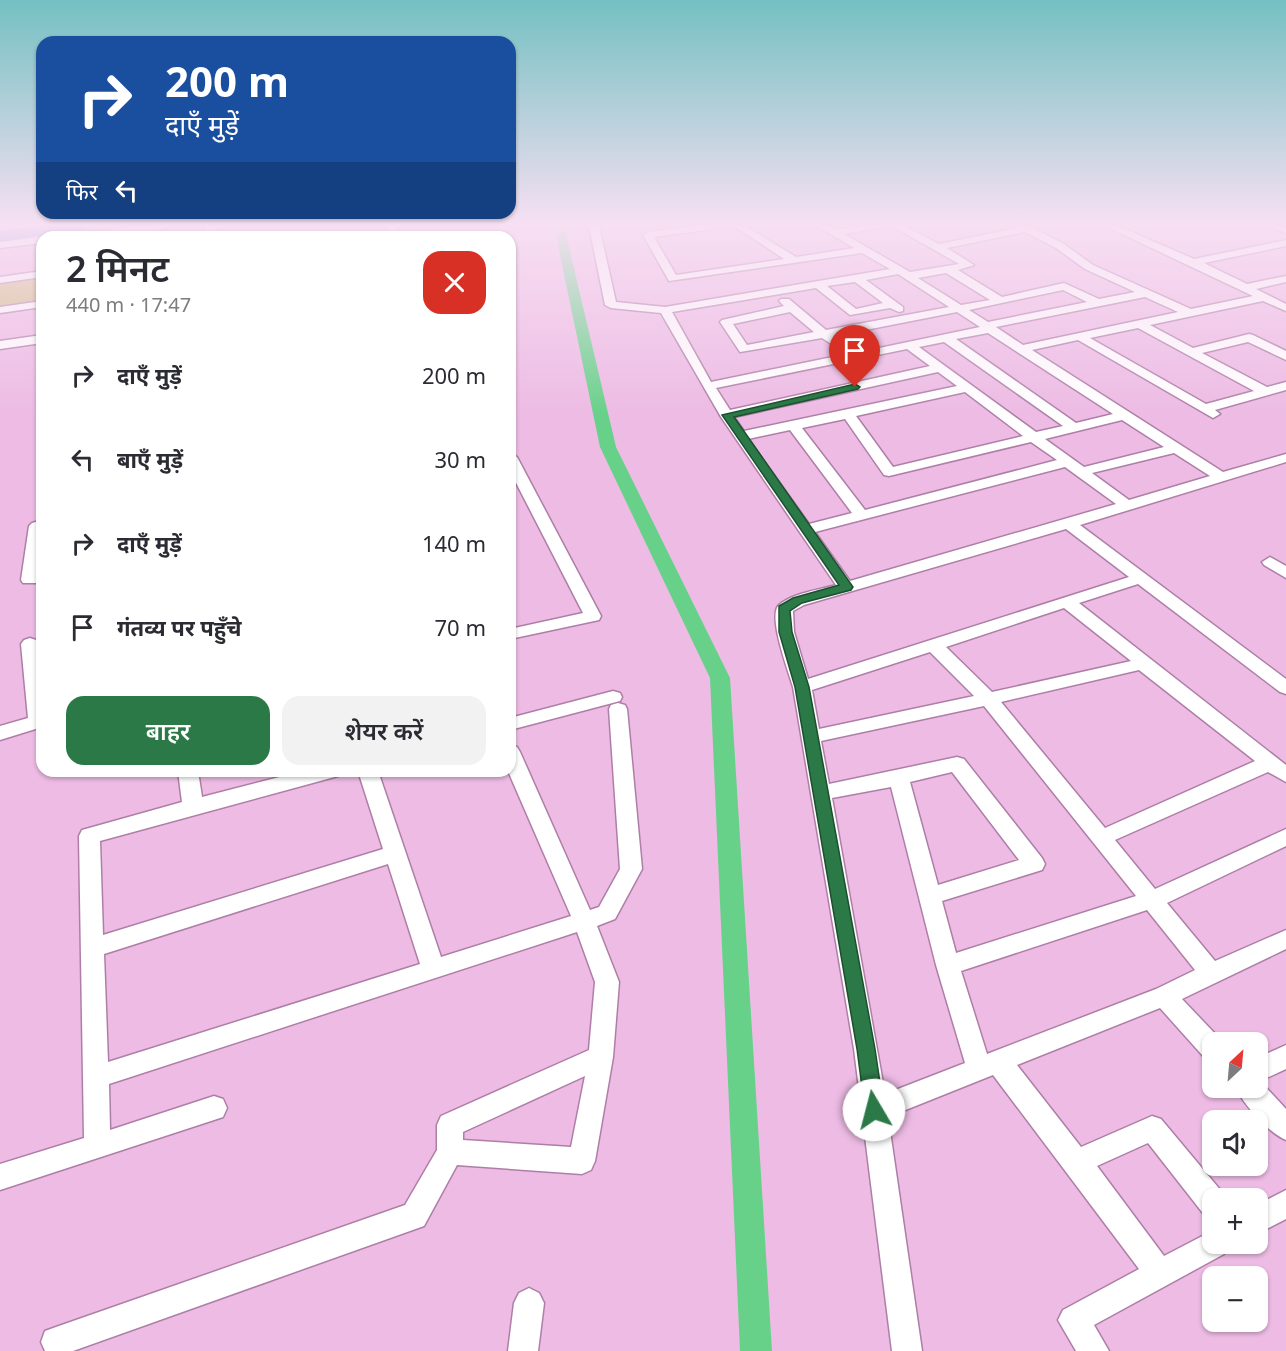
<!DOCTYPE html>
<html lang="hi">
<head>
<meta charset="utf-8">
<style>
	:root { --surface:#fff; --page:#f2f2f3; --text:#2b2b33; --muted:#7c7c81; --accent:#2c7948 }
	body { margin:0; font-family:"Noto Sans","Noto Sans Devanagari",sans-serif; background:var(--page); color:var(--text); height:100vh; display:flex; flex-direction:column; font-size:22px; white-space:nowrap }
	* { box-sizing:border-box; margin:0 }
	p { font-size:20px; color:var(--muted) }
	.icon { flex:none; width:33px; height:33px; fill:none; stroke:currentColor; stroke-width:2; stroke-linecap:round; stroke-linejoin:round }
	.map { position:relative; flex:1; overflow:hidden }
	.panel { position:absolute; left:36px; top:231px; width:480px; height:546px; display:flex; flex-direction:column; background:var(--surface); border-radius:18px; box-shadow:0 2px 4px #0004 }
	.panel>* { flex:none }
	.banner { position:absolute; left:36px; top:36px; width:480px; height:183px; border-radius:18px; box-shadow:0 2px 4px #0004; background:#1a4fa0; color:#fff; overflow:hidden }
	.needle { width:39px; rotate:26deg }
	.controls { position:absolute; left:1202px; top:1032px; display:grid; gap:12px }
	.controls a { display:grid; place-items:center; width:66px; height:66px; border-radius:12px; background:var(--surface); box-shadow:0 2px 4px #0004; font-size:30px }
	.pin { position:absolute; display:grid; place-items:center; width:51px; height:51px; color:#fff; margin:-62px -26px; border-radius:50% 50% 50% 0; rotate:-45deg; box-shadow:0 0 6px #0007 }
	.pin .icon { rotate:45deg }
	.me { position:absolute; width:66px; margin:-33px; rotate:352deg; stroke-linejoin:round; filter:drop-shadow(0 0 4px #0008) }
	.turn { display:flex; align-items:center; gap:21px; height:126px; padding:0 30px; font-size:27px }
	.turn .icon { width:78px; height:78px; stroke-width:2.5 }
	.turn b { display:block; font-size:42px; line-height:51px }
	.then { display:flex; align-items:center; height:57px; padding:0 30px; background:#0003; gap:12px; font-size:22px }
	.round { display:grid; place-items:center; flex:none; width:63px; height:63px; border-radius:18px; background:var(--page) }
	.summary { display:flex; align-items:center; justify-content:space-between; height:102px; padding:0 30px }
	h1 { font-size:36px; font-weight:600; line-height:45px }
	.button { display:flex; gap:12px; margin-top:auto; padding:12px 30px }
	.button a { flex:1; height:69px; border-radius:18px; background:var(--accent); color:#fff; font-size:24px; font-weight:600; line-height:69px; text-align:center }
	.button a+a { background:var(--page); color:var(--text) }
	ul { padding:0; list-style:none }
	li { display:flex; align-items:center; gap:18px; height:84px; padding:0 30px }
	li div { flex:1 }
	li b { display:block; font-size:22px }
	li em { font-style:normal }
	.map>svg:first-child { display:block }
	.green { fill:#ceba78 }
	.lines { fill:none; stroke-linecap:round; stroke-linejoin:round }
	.canal { fill:#67d18a; fill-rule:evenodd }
	.street-casing { stroke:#ae7fa6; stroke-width:3 }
	.highway-casing { stroke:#fff; stroke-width:3 }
	.street { fill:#fff; fill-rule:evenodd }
	.highway { fill:#6e82df; fill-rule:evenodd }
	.route { fill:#2c7948; stroke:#1d4f2f; stroke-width:1.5 }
</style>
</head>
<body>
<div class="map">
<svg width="1286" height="1351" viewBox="0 0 1286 1351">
	<rect width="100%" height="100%" fill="#edbbe4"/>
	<path class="green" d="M42,278V302L0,307V284Z"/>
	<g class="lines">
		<path class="canal" d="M554,226H564L616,447L730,678L772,1351H740L710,678L600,447Z"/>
		<defs>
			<g id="street">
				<path d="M0,226H7L0,229Z"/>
				<path d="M141,226H169L164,229L95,237H64L69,234Z"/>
				<path d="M204,226H214L218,237H208Z"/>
				<path d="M385,226H395L403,237H393Z"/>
				<path d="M589,226H599L616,302L665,307L890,269L862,253L669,281L643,235L648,232L694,226H718L713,229L654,237L676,275L784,259L734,226H745L796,257L854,248L817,226H829L836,230L859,226H879L878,228L844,234L910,272L959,264L892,226H904L939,244L1017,228L1015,226L1031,227L1064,244L1093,265L1191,309L1253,296L1105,226H1118L1194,259L1286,240V246L1204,263L1247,284L1286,276V282L1256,289L1286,304V311L1263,301L1150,325L1193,348L1249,334L1253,335L1286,351V360L1248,342L1202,353L1267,387L1286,382V390L1215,410L1220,414L1213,418L1078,340L1032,350L1223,472L1286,454V462L1080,525L1286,679V694L1280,692L1138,584L1079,603L1286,765V782L1268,772L1115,840L1155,889L1286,829V846L1167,903L1215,961L1286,930V949L1182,999L1221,1040L1222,1042H1212V1059L1203,1056L1160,1008L1017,1065L1081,1147L1152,1116L1161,1119L1222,1192L1224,1198H1212V1216L1202,1212L1148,1143L1097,1166L1164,1256L1212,1231V1244H1228L1224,1254L1094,1325L1109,1351H1076L1058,1320L1063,1310L1139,1269L993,1075L888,1117L922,1351H892L854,1049L793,687C789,673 767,615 779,605C793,593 819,590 836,585L721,417L661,313L611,308L605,305ZM1025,232L1056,248L1085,269L1135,292L1099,299L1064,283L1002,297L958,270L974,265L947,248ZM946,273L990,300L961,305L918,278ZM898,274L949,307L826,330L789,299H781L779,301L784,306L722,320L720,322L740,352L822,338L847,354L711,382L672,312L816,288L850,315L890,308L899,312L903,311V307L866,280ZM855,282L883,303L856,309L827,286ZM1063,290L1087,302L988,322L969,310ZM1145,297L1178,312L1023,345L996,327ZM790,312L814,332L747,345L733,324ZM957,312L980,327L860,352L835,336ZM1138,328L1254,391L1206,404L1090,338ZM988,333L1113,414L1076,423L956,339ZM944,342L1063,426L1036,432L919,347ZM907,349L930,366L730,410L716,388ZM938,372L957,386L744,431L734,417ZM965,392L1023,436L893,467L856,416ZM845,419L884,475L889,476L1031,442L1057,460L865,510L802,428ZM1122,420L1164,447L1084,467L1045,439ZM790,430L852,513L809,524L748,439ZM1174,453L1210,476L1129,500L1092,473ZM1065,467L1116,504L850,581L815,532ZM1066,529L1129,577L808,679L794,632L793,611L804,605ZM1064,608L1131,661L992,692L946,647ZM930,652L974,696L819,729L812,690ZM1139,670L1255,761L1105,828L1001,702ZM984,706L1136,896L956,953L942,901L1042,870L1045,864L1042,858L964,759L957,757L829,784L821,741ZM952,772L1019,860L938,885L910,782ZM891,787L936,965L965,1063L885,1094L832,798ZM1147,910L1195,970L1156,989L987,1054L961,971Z"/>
				<path d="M1270,226L1286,227V233Z"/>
				<path d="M42,237V243L0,248V242Z"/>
				<path d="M42,271V277L0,283V277Z"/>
				<path d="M42,301V307L0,313V307Z"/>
				<path d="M42,335V343L0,349V341Z"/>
				<path d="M510,453L517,457L601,616L599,620L510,639V629L583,613L510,471Z"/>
				<path d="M42,520V545L38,574L42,573V583H23L21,580L29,526L32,523Z"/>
				<path d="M1270,557L1286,566V578L1264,565L1262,562Z"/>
				<path d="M30,638L36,640L39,644L42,673V727L0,740V726L28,718L21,644L24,640Z"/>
				<path d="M613,691L620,693L622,697L620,701L510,730V718Z"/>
				<path d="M618,703L625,705L627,709L642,869L615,919L597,926L619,982L613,1057L595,1161L591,1170L582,1174L457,1165L424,1226L73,1351H45L41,1342L45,1331L56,1327L405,1205L437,1150V1125L441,1116L589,1050L595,982L577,932L109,1084L110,1130L214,1096L223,1099L227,1108L223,1117L214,1120L0,1190V1164L84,1138L79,836L82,830L182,802L178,771H198L202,797L303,771H341L338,776L331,778L100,841L103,935L383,849L358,771H378L441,957L571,916L508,771L510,745L517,747L520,752L590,910L599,907L620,869L609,709L611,705ZM388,864L420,964L108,1062L104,954ZM585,1076L571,1147L463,1140V1132Z"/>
				<path d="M1286,1045V1069L1260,1081L1286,1109V1140C1270,1134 1243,1104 1236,1088H1257V1058Z"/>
				<path d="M1286,1190V1219L1257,1234V1205Z"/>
				<path d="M529,1288L539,1293L544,1303L538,1351H508L514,1303L519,1293Z"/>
			</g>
			<path id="highway" d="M40,226H90L87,230L81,231L0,242V230Z"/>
		</defs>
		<use href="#street" class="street-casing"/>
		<use href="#highway" class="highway-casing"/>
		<use href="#street" class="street"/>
		<use href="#highway" class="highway"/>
	</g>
	<linearGradient id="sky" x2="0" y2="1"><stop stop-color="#74c0c2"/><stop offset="0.54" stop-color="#f7e0f3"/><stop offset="1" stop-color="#f7e0f3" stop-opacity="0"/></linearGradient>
	<rect width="1286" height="415" fill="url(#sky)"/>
	<path class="route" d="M855,384L860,387L858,389L734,417L853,587L851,590L802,603L790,611L792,632L809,687L875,1049L884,1110L881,1116L874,1119L867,1116L865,1110L857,1049L795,687L779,632V606L793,598L839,585L722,415Z"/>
</svg>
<div class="controls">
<a><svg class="needle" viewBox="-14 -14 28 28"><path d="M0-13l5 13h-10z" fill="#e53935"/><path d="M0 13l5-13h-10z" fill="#7c7c81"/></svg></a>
<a><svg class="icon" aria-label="sound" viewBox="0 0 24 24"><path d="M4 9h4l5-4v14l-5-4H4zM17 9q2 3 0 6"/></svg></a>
<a>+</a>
<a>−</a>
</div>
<div class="pin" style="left:855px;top:387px;background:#d93025"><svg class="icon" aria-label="arrive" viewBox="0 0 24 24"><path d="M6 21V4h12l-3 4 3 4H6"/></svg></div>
<svg class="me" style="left:874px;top:1110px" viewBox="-20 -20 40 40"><circle r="19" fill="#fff"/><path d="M0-13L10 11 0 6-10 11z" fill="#2c7948"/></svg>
<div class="banner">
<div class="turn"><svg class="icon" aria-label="right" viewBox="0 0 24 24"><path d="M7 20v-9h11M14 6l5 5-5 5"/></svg><div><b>200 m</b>दाएँ मुड़ें</div></div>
<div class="then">फिर<svg class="icon" aria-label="left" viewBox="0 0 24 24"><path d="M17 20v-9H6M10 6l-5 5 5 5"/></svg></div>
</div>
<section class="panel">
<div class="summary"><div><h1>2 मिनट</h1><p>440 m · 17:47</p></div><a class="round" style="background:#d93025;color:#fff"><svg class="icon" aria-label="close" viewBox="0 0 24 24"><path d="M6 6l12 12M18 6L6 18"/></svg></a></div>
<ul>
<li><svg class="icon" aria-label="right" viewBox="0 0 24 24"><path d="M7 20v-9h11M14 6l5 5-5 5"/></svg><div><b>दाएँ मुड़ें</b></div><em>200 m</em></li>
<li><svg class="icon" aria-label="left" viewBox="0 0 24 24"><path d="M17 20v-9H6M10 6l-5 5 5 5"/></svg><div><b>बाएँ मुड़ें</b></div><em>30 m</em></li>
<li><svg class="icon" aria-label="right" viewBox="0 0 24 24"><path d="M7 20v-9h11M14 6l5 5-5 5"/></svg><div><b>दाएँ मुड़ें</b></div><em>140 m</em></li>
<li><svg class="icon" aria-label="arrive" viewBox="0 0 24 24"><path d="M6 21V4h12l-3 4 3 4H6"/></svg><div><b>गंतव्य पर पहुँचे</b></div><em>70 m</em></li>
</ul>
<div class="button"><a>बाहर</a><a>शेयर करें</a></div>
</section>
</div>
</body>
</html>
